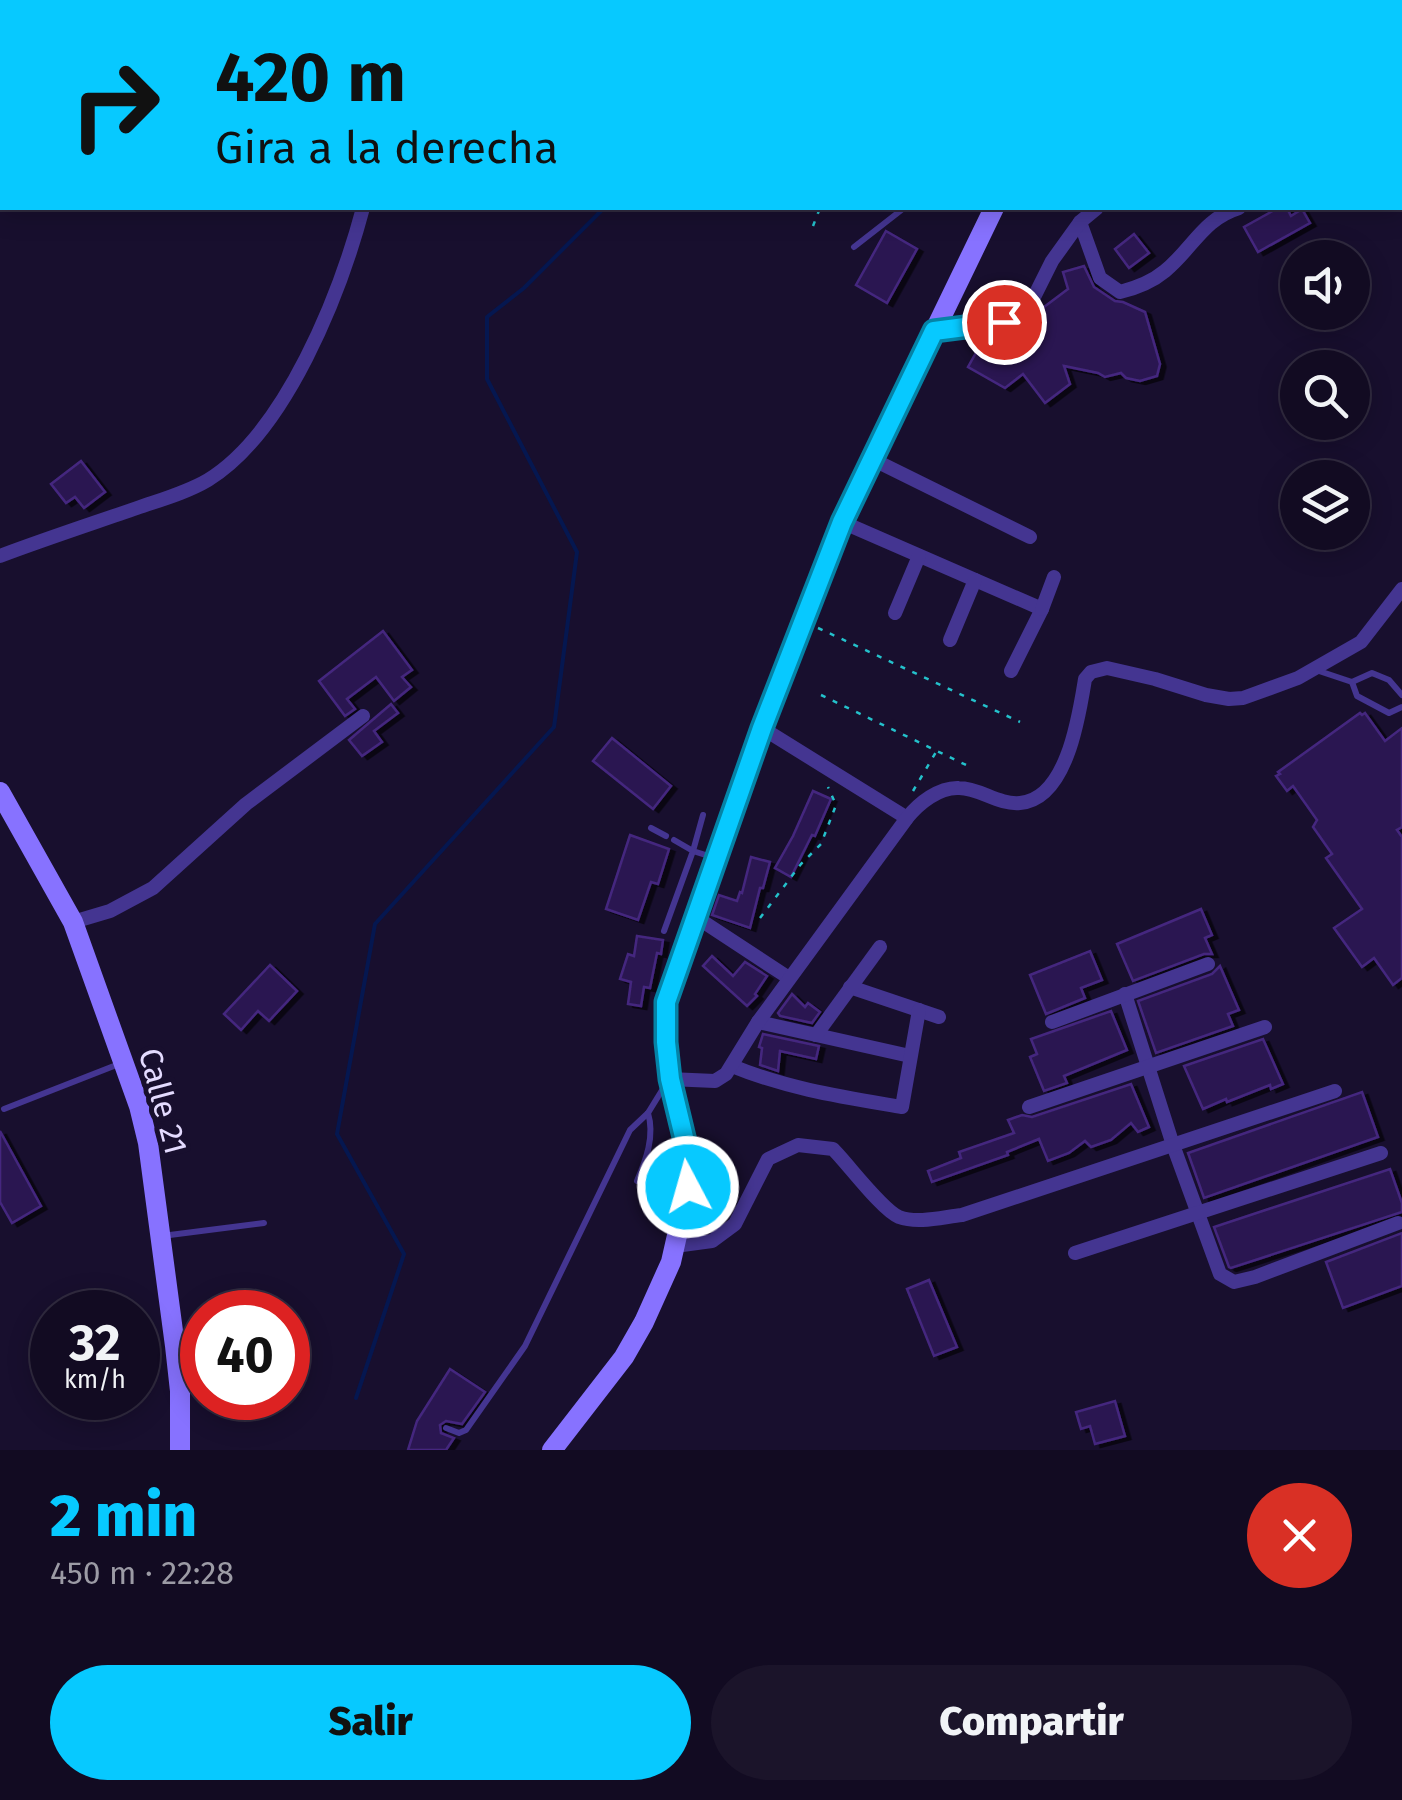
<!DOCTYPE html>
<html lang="es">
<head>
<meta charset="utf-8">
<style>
	:root { --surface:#120b22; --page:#1b142a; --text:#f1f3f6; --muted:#9c9ba5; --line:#312b40; --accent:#07c9ff }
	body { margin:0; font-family:"Fira Sans",sans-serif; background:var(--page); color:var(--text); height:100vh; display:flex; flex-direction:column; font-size:38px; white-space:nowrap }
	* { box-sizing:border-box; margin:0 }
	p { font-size:32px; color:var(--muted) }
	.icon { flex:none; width:55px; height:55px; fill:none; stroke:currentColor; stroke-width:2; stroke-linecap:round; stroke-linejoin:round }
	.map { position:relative; height:1450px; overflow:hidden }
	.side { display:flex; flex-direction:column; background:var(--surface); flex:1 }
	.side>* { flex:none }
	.guide { position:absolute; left:0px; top:0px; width:1402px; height:210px; box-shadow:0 5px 25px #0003,0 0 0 2px var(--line); background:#07c9ff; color:#111; overflow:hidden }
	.buttons { position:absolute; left:1280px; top:240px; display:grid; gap:20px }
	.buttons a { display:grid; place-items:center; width:90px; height:90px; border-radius:50%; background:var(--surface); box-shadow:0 5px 25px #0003,0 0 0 2px var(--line); font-size:50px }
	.speed { position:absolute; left:30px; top:1290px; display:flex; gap:20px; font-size:50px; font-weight:700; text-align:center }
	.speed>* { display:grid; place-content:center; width:130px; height:130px; border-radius:50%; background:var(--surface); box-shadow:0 5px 25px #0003,0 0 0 2px var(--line); line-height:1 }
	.speed small { font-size:25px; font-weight:400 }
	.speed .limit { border:15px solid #d22; background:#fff; color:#111 }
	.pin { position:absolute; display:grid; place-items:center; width:85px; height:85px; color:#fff; margin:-42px; border:5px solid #fff; border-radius:50%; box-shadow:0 2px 10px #0007 }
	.me { position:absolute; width:110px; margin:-55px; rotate:354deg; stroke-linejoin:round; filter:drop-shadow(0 0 8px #0008) }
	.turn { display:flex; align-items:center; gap:35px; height:210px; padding:0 50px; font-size:45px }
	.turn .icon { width:130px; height:130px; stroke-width:2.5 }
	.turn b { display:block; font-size:70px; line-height:85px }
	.round { display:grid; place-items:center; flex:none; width:105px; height:105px; border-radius:52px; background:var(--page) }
	.overview { display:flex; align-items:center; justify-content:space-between; height:170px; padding:0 50px }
	h1 { font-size:60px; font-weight:800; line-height:75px; color:var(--accent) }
	.action { display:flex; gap:20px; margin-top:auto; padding:20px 50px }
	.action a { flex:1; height:115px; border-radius:60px; background:var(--accent); color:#111; font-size:40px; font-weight:800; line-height:115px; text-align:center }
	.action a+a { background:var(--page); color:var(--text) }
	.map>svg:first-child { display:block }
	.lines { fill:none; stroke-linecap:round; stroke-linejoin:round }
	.stream { stroke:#051750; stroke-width:4 }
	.building { fill:#2b1951; stroke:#44287f; stroke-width:2.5; filter:url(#shadow) }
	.path { stroke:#24c1cb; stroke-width:2.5; stroke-dasharray:5 8; stroke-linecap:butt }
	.lane { stroke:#443591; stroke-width:6 }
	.street { stroke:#443591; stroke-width:14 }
	.secondary { stroke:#8772ff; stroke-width:20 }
	.route-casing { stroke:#0583a6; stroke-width:25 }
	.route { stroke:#07c9ff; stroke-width:18 }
	.labels { text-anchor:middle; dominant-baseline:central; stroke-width:10; stroke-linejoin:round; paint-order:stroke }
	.street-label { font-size:32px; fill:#e4dbff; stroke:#180f2e }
</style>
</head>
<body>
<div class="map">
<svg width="1402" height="1450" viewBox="0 0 1402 1450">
	<defs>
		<filter id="shadow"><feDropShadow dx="5.5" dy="3" stdDeviation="0" flood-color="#0009"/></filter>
	</defs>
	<rect width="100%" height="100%" fill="#180f2e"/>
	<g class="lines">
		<g class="stream">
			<path d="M597,0L598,2"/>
			<path d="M356,1398L404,1254L337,1134L375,924L554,727L577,552L487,379V317L524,288L604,208"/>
		</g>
	</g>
	<g class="building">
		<path d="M1278,208H1287L1291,216L1302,209L1310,223L1258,252L1244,227Z"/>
		<path d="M886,231L917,249L887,303L856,285Z"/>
		<path d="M1134,234L1149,253L1129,268L1115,249Z"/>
		<path d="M1084,266L1094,287L1115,301L1123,302L1145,312L1160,364L1157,376L1140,381L1126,378L1121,373L1105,377L1098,373L1064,366L1070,384L1045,403L1023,374L1005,388L968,367L986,335L1007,332L1020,325L1068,289L1063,272Z"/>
		<path d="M81,461L105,492L84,508L75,497L66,503L51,484Z"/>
		<path d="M383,631L412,670L402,677L411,687L394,701L376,677L347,699L355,709L345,716L319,681Z"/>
		<path d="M391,704L398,713L374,731L382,742L362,756L349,740Z"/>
		<path d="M1360,713L1362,715L1365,713L1385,741L1402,728V827L1397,830L1402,837V978L1393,985L1374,958L1362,967L1334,928L1362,909L1326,858L1332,854L1313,827L1317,820L1293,786L1287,791L1276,776L1280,774L1278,772Z"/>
		<path d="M612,738L671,786L653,809L593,761Z"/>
		<path d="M813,791L831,799L815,836L812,835L791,877L775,868L793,836Z"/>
		<path d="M630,835L669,849L658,884L651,882L638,920L606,909Z"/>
		<path d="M751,857L770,862L763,888H760L750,928L712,915L719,895L737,901L740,892L742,893Z"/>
		<path d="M1201,909L1212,935L1205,938L1212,954H1204L1133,981L1117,944Z"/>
		<path d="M637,936L663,940L661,954L657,953L650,988L644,987L641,1006L628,1004L631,982L620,979L628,954L634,956Z"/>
		<path d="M1090,951L1102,980L1081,988L1085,998L1046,1014L1030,975Z"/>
		<path d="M712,956L733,976L745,962L767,976L755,994L757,996L747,1006L703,966Z"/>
		<path d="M270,965L297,991L269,1021L258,1011L241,1030L224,1014Z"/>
		<path d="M1220,966L1239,1010L1228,1014L1233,1026L1156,1053L1138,1001L1212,974Z"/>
		<path d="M792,994L805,1007L808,1003L820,1012L812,1023L780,1016L778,1013Z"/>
		<path d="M1111,1011L1127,1050L1064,1076L1067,1083L1044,1091L1030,1057L1037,1054L1031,1039Z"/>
		<path d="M763,1034L819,1046L816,1059L780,1051L778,1071L760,1065L762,1048L759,1047Z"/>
		<path d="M1263,1039L1283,1084L1271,1089L1270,1085L1227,1102L1226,1099L1203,1109L1184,1066Z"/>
		<path d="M1131,1084L1149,1127L1138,1132L1131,1123L1111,1140L1091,1147L1085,1141L1069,1153L1048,1161L1039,1139L1007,1152L1008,1155L932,1182L928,1171L961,1158L959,1152L1014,1133L1008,1120L1022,1115L1032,1117Z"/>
		<path d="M1362,1092L1378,1137L1204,1198L1188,1153Z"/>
		<path d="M0,1131L41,1206L12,1223L0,1202Z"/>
		<path d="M1390,1169L1402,1203V1212L1231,1268L1229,1267L1214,1227Z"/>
		<path d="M1402,1233V1286L1343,1308L1326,1262Z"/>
		<path d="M929,1280L957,1347L934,1356L907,1289Z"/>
		<path d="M450,1369L485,1392L462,1424L446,1421L440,1425L441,1433L454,1438L446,1450H408L417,1421Z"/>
		<path d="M1115,1401L1125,1436L1095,1444L1090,1426L1081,1429L1076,1412Z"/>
	</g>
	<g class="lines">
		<g class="path">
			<path d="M823,0V2"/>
			<path d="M1380,2L1383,0"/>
			<path d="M813,226L820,208"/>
			<path d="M818,628L1020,722"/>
			<path d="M821,695L966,765"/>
			<path d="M913,791L936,752"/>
			<path d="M760,918L801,864L821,844L836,805L828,787"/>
		</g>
		<g class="lane">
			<path d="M854,247L904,208"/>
			<path d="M1316,670L1352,682L1372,673L1389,680L1402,695"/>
			<path d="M1352,682L1357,696L1389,713L1402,707"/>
			<path d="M703,815L693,851L715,858"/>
			<path d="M651,828L666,836"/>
			<path d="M664,931L693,851L674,840"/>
			<path d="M4,1109L119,1064"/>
			<path d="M637,1181C646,1160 655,1136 648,1113"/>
			<path d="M162,1236L264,1223"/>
			<path d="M446,1428L459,1433L466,1430L525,1346L630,1130L648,1113L664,1087"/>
		</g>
		<g class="street">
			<path d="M1246,0L1252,2"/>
			<path d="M1400,62L1402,61"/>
			<path d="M1080,222L1100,278L1120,292C1136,288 1153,281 1165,271C1193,248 1203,219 1239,208"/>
			<path d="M935,331L1005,322L1030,305L1052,261L1080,222L1097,208"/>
			<path d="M872,459L1030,537"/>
			<path d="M842,522L1042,609L1011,671"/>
			<path d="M0,556C45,539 91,524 137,508C160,500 186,493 208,480C286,432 340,294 363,208"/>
			<path d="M1042,609L1054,577"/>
			<path d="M895,613L919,556"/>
			<path d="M950,640L975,580"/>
			<path d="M762,728L907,818"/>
			<path d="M696,917L789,978"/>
			<path d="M73,922L110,911L153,888L246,804L363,716"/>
			<path d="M850,987L939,1017"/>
			<path d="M1125,994L1173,1145L1220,1274L1234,1282L1255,1277L1398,1223"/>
			<path d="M758,1022L910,1056"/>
			<path d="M1052,1022L1208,964"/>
			<path d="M816,1035L880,947"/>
			<path d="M732,1066C788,1089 843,1097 902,1107L919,1010"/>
			<path d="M669,1079L715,1081L726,1074L758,1022L907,818C919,803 939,787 959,788C980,788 998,805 1020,803C1067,799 1079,716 1085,679L1091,672L1107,668L1155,679L1206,695L1229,699L1243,698L1298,678L1361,642L1402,589"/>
			<path d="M1029,1107L1265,1027"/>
			<path d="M675,1246L712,1241L735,1224L768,1159L798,1145L833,1149C848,1164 882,1210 899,1217C918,1224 943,1217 962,1215L1335,1091"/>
			<path d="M1075,1253L1381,1153"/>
		</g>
		<g class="secondary">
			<path d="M1085,2L1086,0"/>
			<path d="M0,792L73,922L139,1106L148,1143L175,1346L180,1391V1450"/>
			<path d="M552,1450L624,1357L644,1322L671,1262L688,1187L689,1162L669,1079L666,1042L667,1002L762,728L842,522L994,208"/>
		</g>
	</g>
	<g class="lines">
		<defs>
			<path id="route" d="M688,1187L690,1162L670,1079L666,1042V1002L762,728L842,522L934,331L1004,322"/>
		</defs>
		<use href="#route" class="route-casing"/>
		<use href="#route" class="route"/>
	</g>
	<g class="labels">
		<g class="street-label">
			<text transform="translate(163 1101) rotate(75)">Calle 21</text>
		</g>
	</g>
</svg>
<div class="buttons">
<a><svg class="icon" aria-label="sound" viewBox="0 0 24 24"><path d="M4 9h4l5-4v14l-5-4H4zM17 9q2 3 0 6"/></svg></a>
<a><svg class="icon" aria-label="search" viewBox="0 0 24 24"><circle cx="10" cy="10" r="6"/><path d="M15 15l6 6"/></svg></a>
<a><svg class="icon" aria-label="layers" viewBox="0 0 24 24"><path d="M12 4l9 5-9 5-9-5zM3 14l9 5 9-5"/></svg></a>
</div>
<div class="speed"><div>32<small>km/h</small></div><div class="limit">40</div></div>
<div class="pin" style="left:1004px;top:322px;background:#d93025"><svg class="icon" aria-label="arrive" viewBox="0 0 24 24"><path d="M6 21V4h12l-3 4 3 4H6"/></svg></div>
<svg class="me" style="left:688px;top:1187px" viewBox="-20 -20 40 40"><circle r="17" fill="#07c9ff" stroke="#fff" stroke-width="3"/><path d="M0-11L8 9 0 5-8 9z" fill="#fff"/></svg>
<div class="guide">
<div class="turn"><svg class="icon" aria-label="right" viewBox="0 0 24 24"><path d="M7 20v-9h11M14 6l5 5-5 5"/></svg><div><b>420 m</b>Gira a la derecha</div></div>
</div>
</div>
<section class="side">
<div class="overview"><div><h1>2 min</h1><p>450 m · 22:28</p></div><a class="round" style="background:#d93025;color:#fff"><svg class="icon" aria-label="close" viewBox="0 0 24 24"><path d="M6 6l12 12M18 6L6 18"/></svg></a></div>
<div class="action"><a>Salir</a><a>Compartir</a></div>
</section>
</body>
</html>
